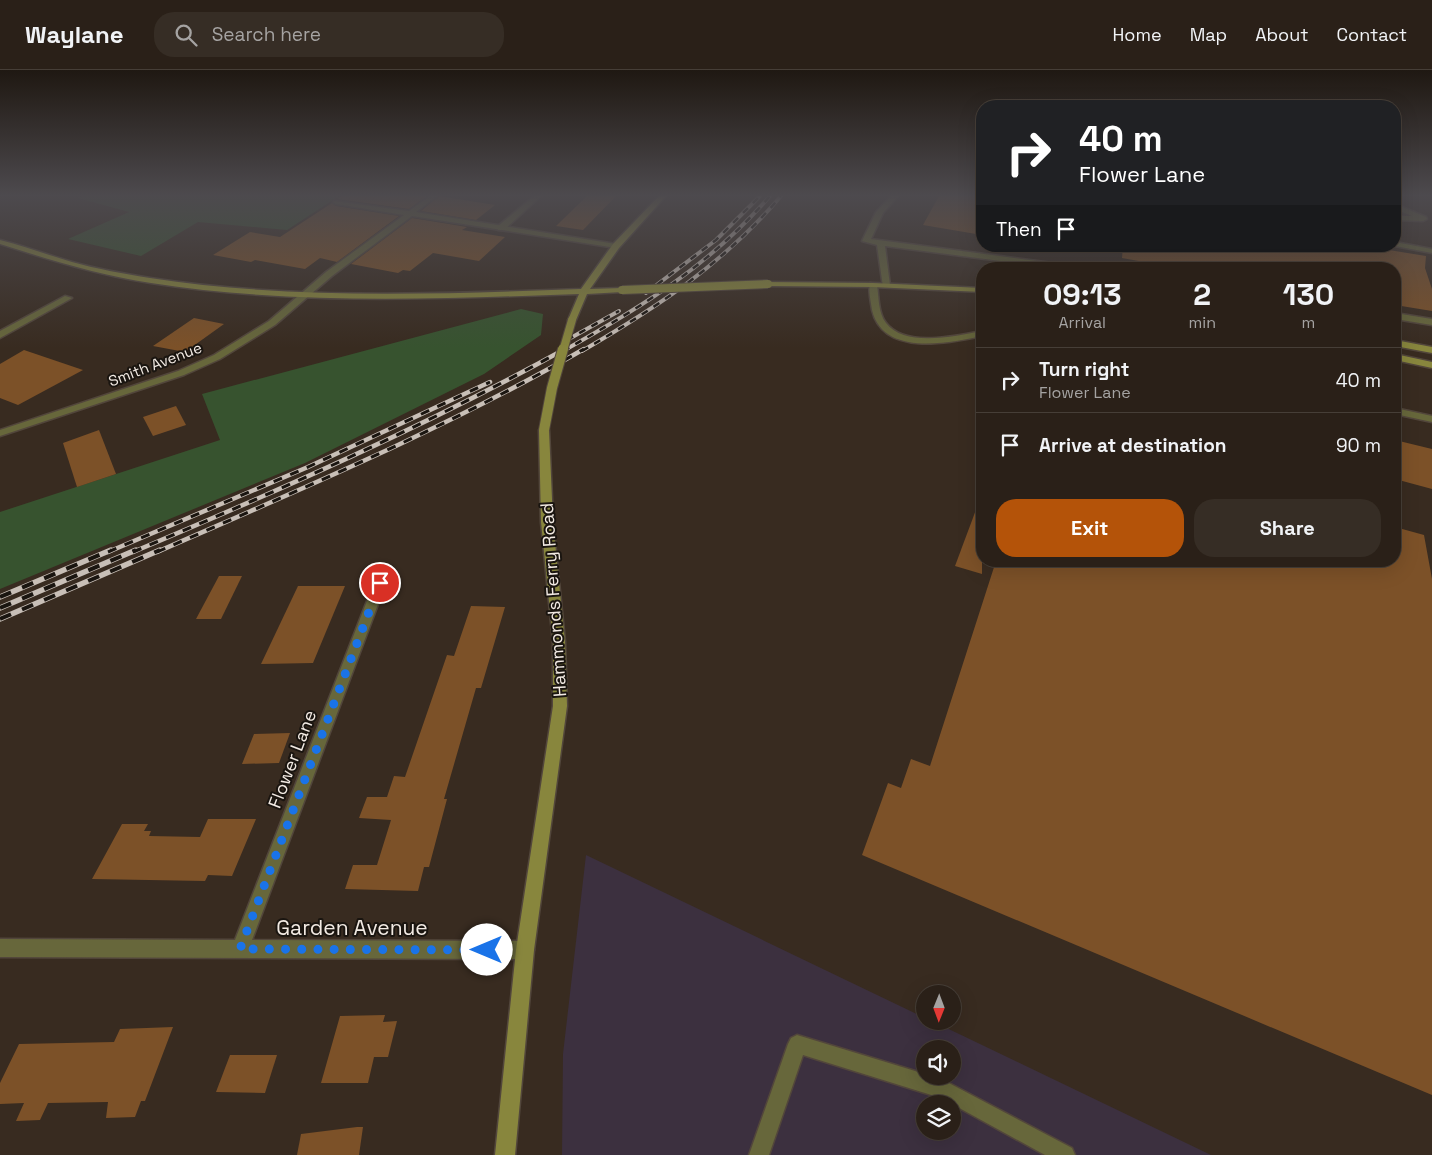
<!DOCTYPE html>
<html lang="en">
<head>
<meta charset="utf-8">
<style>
	:root { --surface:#2a2018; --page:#362d25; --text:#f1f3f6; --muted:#a5a3a2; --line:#463e37; --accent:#b45309 }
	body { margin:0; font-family:"Space Grotesk",sans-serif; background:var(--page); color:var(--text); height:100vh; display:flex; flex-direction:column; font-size:19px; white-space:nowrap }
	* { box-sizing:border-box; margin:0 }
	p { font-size:16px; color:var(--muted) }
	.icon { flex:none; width:28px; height:28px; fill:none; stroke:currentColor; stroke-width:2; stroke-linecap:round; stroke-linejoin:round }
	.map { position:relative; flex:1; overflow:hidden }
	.sheet { position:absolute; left:976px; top:192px; width:425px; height:305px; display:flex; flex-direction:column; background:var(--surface); border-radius:20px; box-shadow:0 5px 20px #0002,0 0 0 1px var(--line) }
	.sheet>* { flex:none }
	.guide { position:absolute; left:976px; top:30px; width:425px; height:152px; border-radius:20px; box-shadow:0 5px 20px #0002,0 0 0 1px var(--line); background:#202124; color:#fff; overflow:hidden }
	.needle { width:32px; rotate:181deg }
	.controls { position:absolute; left:916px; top:915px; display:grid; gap:10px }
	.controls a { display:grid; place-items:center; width:45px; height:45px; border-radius:50%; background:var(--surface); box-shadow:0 5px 20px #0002,0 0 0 1px var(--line); font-size:25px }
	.pin { position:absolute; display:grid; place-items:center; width:42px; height:42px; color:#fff; margin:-21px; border:2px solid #fff; border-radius:50%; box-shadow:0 1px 5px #0007 }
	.me { position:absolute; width:55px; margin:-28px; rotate:270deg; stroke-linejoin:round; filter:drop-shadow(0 0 4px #0008) }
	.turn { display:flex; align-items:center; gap:18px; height:105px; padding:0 20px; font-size:22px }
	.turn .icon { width:65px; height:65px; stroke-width:2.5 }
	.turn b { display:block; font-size:35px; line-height:42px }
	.then { display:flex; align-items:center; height:48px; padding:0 20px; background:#0003; gap:10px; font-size:19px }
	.eta { display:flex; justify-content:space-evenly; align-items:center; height:85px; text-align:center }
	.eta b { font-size:30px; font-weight:700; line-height:35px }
	.primary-button { display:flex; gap:10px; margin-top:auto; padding:10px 20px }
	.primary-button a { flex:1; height:58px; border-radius:20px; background:var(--accent); color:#fff; font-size:20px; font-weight:700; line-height:58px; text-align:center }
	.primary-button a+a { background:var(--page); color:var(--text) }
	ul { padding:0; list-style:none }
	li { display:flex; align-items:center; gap:15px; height:65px; padding:0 20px; border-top:1px solid var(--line) }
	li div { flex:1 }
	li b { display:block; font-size:19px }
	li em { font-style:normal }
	header { display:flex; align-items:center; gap:30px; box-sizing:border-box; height:70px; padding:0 25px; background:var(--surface); border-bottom:1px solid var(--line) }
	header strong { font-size:24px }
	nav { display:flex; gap:28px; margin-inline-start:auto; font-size:18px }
	.search { width:350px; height:45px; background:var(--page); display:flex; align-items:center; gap:12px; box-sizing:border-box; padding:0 18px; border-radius:20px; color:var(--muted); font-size:19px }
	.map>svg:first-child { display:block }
	.industrial { fill:#3c303f; fill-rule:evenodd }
	.green { fill:#37532f }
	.building { fill:#7c5128 }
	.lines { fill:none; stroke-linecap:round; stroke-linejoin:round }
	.lane-casing { stroke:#52463b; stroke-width:3 }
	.street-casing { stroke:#52463b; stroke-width:3 }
	.secondary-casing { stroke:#52463b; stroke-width:3 }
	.lane { fill:#67673b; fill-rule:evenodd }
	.street { fill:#67673b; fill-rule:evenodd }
	.secondary { fill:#88863d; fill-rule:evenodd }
	.rail-far2-casing { stroke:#c8bfb7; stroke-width:4 }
	.rail-far1-casing { stroke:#c8bfb7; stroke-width:4.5 }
	.rail-casing { stroke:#c8bfb7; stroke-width:5.5 }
	.rail-far2 { stroke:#1a1510; stroke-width:2.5; stroke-dasharray:7; stroke-linecap:butt }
	.rail-far1 { stroke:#1a1510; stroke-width:3; stroke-dasharray:9; stroke-linecap:butt }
	.rail { stroke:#1a1510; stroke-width:4; stroke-dasharray:12; stroke-linecap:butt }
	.secondary-bridge-far1-casing { stroke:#52463b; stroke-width:10; stroke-linecap:butt }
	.secondary-bridge-casing { stroke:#52463b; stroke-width:12; stroke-linecap:butt }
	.secondary-bridge-far1 { stroke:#88863d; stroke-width:8 }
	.secondary-bridge { stroke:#88863d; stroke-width:10 }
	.route { stroke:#1a73e8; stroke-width:9; stroke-dasharray:0 16.2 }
	.labels { text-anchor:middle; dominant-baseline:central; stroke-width:4; stroke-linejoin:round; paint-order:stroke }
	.far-street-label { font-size:15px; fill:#f2eae3; stroke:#1a1510 }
	.street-label { font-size:18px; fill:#f2eae3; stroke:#1a1510 }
	.near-street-label { font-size:21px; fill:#f2eae3; stroke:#1a1510 }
</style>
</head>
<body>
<header>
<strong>Waylane</strong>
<div class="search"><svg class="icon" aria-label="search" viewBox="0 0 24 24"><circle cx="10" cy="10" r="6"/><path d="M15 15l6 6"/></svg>Search here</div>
<nav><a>Home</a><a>Map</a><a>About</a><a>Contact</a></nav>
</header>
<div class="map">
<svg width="1432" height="1085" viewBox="0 0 1432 1085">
	<rect width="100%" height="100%" fill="#382b20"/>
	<path class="industrial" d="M586,785L925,948V951H932L1211,1085H562L563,984ZM925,979H952V1006H925ZM925,1034H952V1061H925Z"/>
	<g class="green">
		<path d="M84,126H339L287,160L198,152L141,186L68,169L129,142L78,128Z"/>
		<path d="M521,239L543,244L541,265L484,304L305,393L0,519V442L220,370L202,324Z"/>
	</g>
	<g class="building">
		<path d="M342,126H427L409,139L337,129Z"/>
		<path d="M439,126L495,135L476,150L421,141Z"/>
		<path d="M587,126H616L583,160L556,156Z"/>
		<path d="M939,126H982V165L923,155Z"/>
		<path d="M332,133L336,136L399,146L337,192L320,188L305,199L255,190L251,192L213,185L250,162L280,167Z"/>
		<path d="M412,148L467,157L462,160L505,167L479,191L433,183L410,201L403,200L398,203L351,194Z"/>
		<path d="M1123,176H1364L1426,186L1425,198L1432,219V241L1395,235V199H1183L1122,188Z"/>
		<path d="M194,248L224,254L185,282L153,276Z"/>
		<path d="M24,280L83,300L18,335L0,328V294Z"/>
		<path d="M176,336L186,355L153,366L143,347Z"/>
		<path d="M99,360L116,404L77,417L63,373Z"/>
		<path d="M1395,370L1432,379V419L1395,409Z"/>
		<path d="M980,429L982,430V504L955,496Z"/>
		<path d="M1395,457L1424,465L1432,509V1025L862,785L888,713L901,718L911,689L930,696L996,491H1395Z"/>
		<path d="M219,506H242L221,549H196Z"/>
		<path d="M298,516H345L313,593L261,594Z"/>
		<path d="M471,536L505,537L481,618H476L444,729H447L429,797H424L418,821L345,819L353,795H377L391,750L359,748L367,727H387L394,706L405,707L447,585L454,586Z"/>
		<path d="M290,663L279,693L242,694L254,664Z"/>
		<path d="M208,749H256L232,806L208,805L205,811L92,809L122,754H148L144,761H151L149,766L200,767Z"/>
		<path d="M385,945L383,952L397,951L388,987H374L368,1013H321L340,946Z"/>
		<path d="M173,957L145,1031H141L135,1047L106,1048L108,1032L48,1033L40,1050L16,1051L24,1033L0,1034V1013L19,974L114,972L120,959Z"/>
		<path d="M230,985H277L265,1023L216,1022Z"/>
		<path d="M357,1057H363L359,1085H297L301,1064Z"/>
	</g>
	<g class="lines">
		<defs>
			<g id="lane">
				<path d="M534,126H541L504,160H498V156Z"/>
				<path d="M891,126H898L883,143L871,169L1083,197L1087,199H1063L885,176L890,215L883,217L877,175L862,171L876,142Z"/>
				<path d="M1395,134L1426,147L1427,149L1423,151L1395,150V146H1412L1395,139Z"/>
				<path d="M1395,172L1432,179V183L1395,176Z"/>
				<path d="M870,213L877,215C879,227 878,243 886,253C905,278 955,266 982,261V266C949,273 883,287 872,240C871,232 868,221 870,213Z"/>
				<path d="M1395,243L1432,249V255L1395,249Z"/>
				<path d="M1395,338L1432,346V352L1395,344Z"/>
			</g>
			<g id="street">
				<path d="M430,126H437L416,142L616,174L620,176L616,178L412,146L332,206L275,255L220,289L184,305L0,366V360L178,301L214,285L269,251L326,202L404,145L336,134L333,132L334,131L409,141Z"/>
				<path d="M65,226L72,228L0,268V261Z"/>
				<path d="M380,509L386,513L252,870L525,871L531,874L534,880L531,886L525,889L0,887V869L235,870L374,513Z"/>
				<path d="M797,965L925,1004V1006L945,1011L1072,1078L1075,1085H1045L941,1028L803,985L769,1085H749L788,974L791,968Z"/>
			</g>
			<g id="secondary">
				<path d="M659,126H666L619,178L590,219L622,218L626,220L622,222L587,224L576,250L572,253L568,250L579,224C436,229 292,235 151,213C99,205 50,190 0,174V170C24,176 48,185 72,192C97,199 125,204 150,208C293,230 438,224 581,219L613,174Z"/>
				<path d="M765,212L873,213L982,218V222L873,217L768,216H765Z"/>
				<path d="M1395,270L1432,277V283L1395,276Z"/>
				<path d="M1395,284L1432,292V298L1395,290Z"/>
				<path d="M544,357L549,360L553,452L565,572L567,636L534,880L515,1085H495L516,880L553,636V572L541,452L539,360Z"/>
			</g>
		</defs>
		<use href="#lane" class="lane-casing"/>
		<use href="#street" class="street-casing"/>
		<use href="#secondary" class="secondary-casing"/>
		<use href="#lane" class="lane"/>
		<use href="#street" class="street"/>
		<use href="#secondary" class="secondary"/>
		<defs>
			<g id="rail-far2">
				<path d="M646,223L716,170L760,126"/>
				<path d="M567,270L619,241"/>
				<path d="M563,281C642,237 710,195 770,126"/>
				<path d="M582,281C659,236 723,194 781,126"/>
			</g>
			<g id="rail-far1">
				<path d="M108,482L308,397L490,312"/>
				<path d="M133,482C280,420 426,356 565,279"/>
				<path d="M157,482C301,419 447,358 584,279"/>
			</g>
			<g id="rail">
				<path d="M0,527L111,480"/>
				<path d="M0,538L136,480"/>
				<path d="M0,549L160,480"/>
			</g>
		</defs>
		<use href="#rail-far2" class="rail-far2-casing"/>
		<use href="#rail-far1" class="rail-far1-casing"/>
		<use href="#rail" class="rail-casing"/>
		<use href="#rail-far2" class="rail-far2"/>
		<use href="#rail-far1" class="rail-far1"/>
		<use href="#rail" class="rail"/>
		<defs>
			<g id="secondary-bridge-far1">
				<path d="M622,220L768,214"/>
				<path d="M563,281L572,250"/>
			</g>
			<path id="secondary-bridge" d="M544,360L552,318L563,279"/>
		</defs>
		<use href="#secondary-bridge-far1" class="secondary-bridge-far1-casing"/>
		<use href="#secondary-bridge" class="secondary-bridge-casing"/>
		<use href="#secondary-bridge-far1" class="secondary-bridge-far1"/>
		<use href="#secondary-bridge" class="secondary-bridge"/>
	</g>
	<linearGradient id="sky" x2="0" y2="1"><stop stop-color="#1f1812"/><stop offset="0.45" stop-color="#4d4a4e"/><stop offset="1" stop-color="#4d4a4e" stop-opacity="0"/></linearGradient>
	<rect width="1432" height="278" fill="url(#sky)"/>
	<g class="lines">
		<path class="route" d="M380,513L240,879L487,880"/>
	</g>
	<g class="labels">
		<g class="far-street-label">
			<text transform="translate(155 294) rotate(-21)">Smith Avenue</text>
		</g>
		<g class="street-label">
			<text transform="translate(553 530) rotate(-94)">Hammonds Ferry Road</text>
			<text transform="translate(292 689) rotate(-69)">Flower Lane</text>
		</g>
		<g class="near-street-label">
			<text x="352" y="857">Garden Avenue</text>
		</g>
	</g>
</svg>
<div class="controls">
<a><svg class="needle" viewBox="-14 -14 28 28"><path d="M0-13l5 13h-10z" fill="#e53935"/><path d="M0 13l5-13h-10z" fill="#a5a3a2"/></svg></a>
<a><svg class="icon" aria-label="sound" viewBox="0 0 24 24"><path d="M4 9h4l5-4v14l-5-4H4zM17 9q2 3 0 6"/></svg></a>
<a><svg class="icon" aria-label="layers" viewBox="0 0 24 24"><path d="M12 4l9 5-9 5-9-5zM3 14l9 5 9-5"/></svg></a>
</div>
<div class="pin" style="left:380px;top:513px;background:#d93025"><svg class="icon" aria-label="arrive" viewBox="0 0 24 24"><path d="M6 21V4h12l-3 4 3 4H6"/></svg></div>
<svg class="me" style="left:487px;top:880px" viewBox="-20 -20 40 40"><circle r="19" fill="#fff"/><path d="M0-13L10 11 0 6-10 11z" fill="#1a73e8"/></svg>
<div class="guide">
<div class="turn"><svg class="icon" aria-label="right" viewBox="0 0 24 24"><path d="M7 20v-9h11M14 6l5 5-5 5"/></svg><div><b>40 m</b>Flower Lane</div></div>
<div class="then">Then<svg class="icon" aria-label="arrive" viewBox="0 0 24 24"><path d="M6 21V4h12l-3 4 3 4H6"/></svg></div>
</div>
<section class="sheet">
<div class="eta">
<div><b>09:13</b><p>Arrival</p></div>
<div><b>2</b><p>min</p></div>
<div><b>130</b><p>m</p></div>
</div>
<ul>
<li><svg class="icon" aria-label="right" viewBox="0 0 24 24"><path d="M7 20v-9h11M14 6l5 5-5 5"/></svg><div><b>Turn right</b><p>Flower Lane</p></div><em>40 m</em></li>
<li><svg class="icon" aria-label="arrive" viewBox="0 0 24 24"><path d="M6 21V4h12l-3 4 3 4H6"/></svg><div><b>Arrive at destination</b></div><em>90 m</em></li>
</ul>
<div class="primary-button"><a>Exit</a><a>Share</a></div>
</section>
</div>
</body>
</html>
